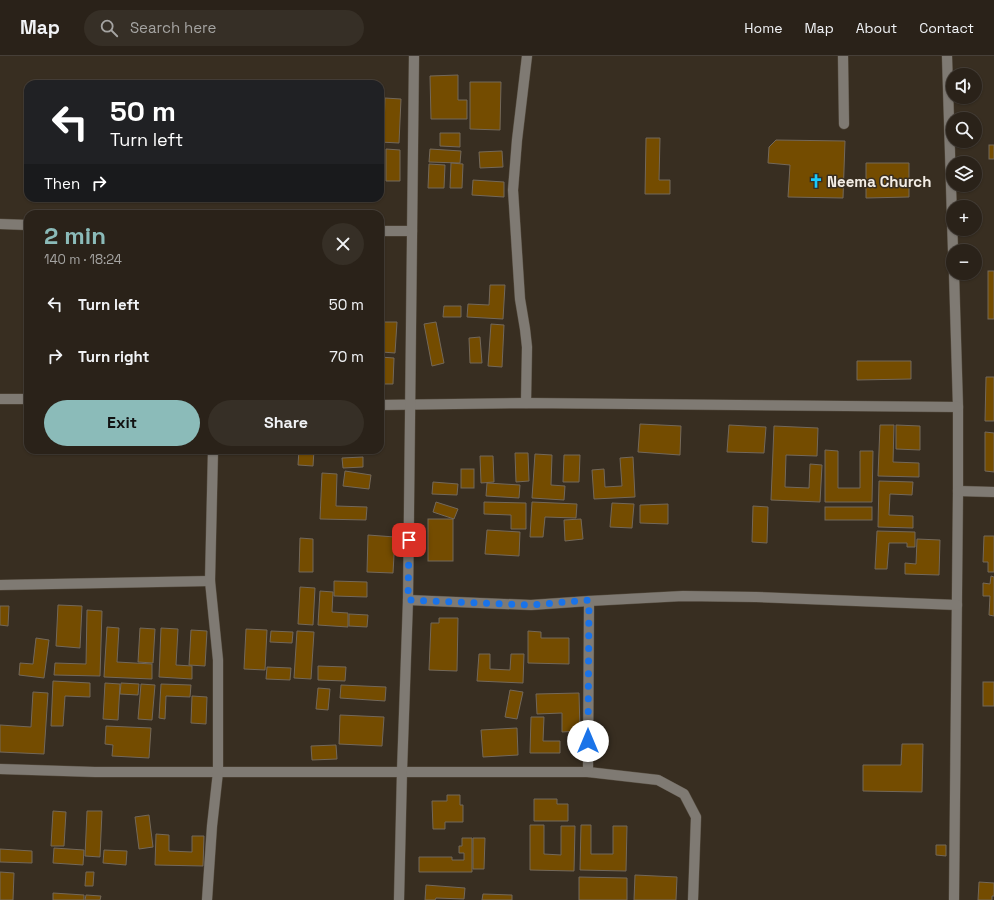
<!DOCTYPE html>
<html lang="en">
<head>
<meta charset="utf-8">
<style>
	:root { --surface:#2a2219; --page:#362f26; --text:#f1f3f6; --muted:#a5a4a2; --line:#463f38; --accent:#8bbbb9 }
	body { margin:0; font-family:"Space Grotesk",sans-serif; background:var(--page); color:var(--text); height:100vh; display:flex; flex-direction:column; font-size:15px; white-space:nowrap }
	* { box-sizing:border-box; margin:0 }
	p { font-size:13px; color:var(--muted) }
	.icon { flex:none; width:22px; height:22px; fill:none; stroke:currentColor; stroke-width:2; stroke-linecap:round; stroke-linejoin:round }
	.map { position:relative; flex:1; overflow:hidden }
	.side { position:absolute; left:24px; top:154px; width:360px; height:244px; display:flex; flex-direction:column; background:var(--surface); border-radius:12px; box-shadow:0 1px 3px #0004,0 0 0 1px var(--line) }
	.side>* { flex:none }
	.top-card { position:absolute; left:24px; top:24px; width:360px; height:122px; border-radius:12px; box-shadow:0 1px 3px #0004,0 0 0 1px var(--line); background:#202124; color:#fff; overflow:hidden }
	.fabs { position:absolute; left:946px; top:12px; display:grid; gap:8px }
	.fabs a { display:grid; place-items:center; width:36px; height:36px; border-radius:50%; background:var(--surface); box-shadow:0 1px 3px #0004,0 0 0 1px var(--line); font-size:20px }
	.pin { position:absolute; display:grid; place-items:center; width:34px; height:34px; color:#fff; margin:-17px; border-radius:8px; box-shadow:0 2px 6px #0006 }
	.me { position:absolute; width:44px; margin:-22px; rotate:0deg; stroke-linejoin:round; filter:drop-shadow(0 0 3px #0008) }
	.turn { display:flex; align-items:center; gap:14px; height:84px; padding:0 20px; font-size:18px }
	.turn .icon { width:52px; height:52px; stroke-width:2.5 }
	.turn b { display:block; font-size:28px; line-height:34px }
	.then { display:flex; align-items:center; height:38px; padding:0 20px; background:#0003; gap:8px; font-size:15px }
	.round { display:grid; place-items:center; flex:none; width:42px; height:42px; border-radius:21px; background:var(--page) }
	.summary { display:flex; align-items:center; justify-content:space-between; height:68px; padding:0 20px }
	h1 { font-size:24px; font-weight:700; line-height:30px; color:var(--accent) }
	.primary-button { display:flex; gap:8px; margin-top:auto; padding:8px 20px }
	.primary-button a { flex:1; height:46px; border-radius:24px; background:var(--accent); color:#111; font-size:16px; font-weight:700; line-height:46px; text-align:center }
	.primary-button a+a { background:var(--page); color:var(--text) }
	ul { padding:0; list-style:none }
	li { display:flex; align-items:center; gap:12px; height:52px; padding:0 20px }
	li div { flex:1 }
	li b { display:block; font-size:15px }
	li em { font-style:normal }
	header { display:flex; align-items:center; gap:24px; box-sizing:border-box; height:56px; padding:0 20px; background:var(--surface); border-bottom:1px solid var(--line) }
	header strong { font-size:19px }
	nav { display:flex; gap:22px; margin-inline-start:auto; font-size:14px }
	.search { width:280px; height:36px; background:var(--page); display:flex; align-items:center; gap:10px; box-sizing:border-box; padding:0 14px; border-radius:22px; color:var(--muted); font-size:15px }
	.map>svg:first-child { display:block }
	.building { fill:#744c00; stroke:#73685a }
	.lines { fill:none; stroke-linecap:round; stroke-linejoin:round }
	.minor-casing { stroke:#564d40; stroke-width:11 }
	.minor { stroke:#7f7a73; stroke-width:10 }
	.route { stroke:#1a73e8; stroke-width:7; stroke-dasharray:0 12.6 }
	.labels { text-anchor:middle; dominant-baseline:central; stroke-width:3; stroke-linejoin:round; paint-order:stroke }
	.poi-label { font-size:15px; font-weight:bold; fill:#f3ede5; stroke:#382e21; text-anchor:start }
</style>
</head>
<body>
<header>
<strong>Map</strong>
<div class="search"><svg class="icon" aria-label="search" viewBox="0 0 24 24"><circle cx="10" cy="10" r="6"/><path d="M15 15l6 6"/></svg>Search here</div>
<nav><a>Home</a><a>Map</a><a>About</a><a>Contact</a></nav>
</header>
<div class="map">
<svg width="994" height="844" viewBox="0 0 994 844">
	<rect width="100%" height="100%" fill="#382e21"/>
	<g class="building">
		<path d="M458,19V44H467V63H431L430,20Z"/>
		<path d="M470,26H501L500,74L470,73Z"/>
		<path d="M385,42L401,43L399,87L380,86V72H384Z"/>
		<path d="M440,77H460V91L440,90Z"/>
		<path d="M646,82H660L659,124H670V138H645Z"/>
		<path d="M776,84L845,85L843,142L788,141L790,109L768,107L769,91Z"/>
		<rect x="989" y="89" width="5" height="14"/>
		<path d="M386,93L400,94V125H386Z"/>
		<path d="M430,93L461,95L460,107L429,106Z"/>
		<path d="M502,95L503,111L480,112L479,96Z"/>
		<path d="M451,107L463,108L462,132H450Z"/>
		<path d="M866,107H909V141L866,142Z"/>
		<path d="M429,108L445,109L444,132H428Z"/>
		<path d="M473,124L504,126V141L472,139Z"/>
		<rect x="988" y="215" width="6" height="48"/>
		<path d="M490,229H505L503,263L467,261L468,248L489,249Z"/>
		<path d="M444,250H461V261H443Z"/>
		<path d="M380,266H383L382,280H380Z"/>
		<path d="M384,266H397L395,297L382,296Z"/>
		<path d="M436,266L444,307L432,310L424,268Z"/>
		<path d="M491,268L504,269L502,311L488,310Z"/>
		<path d="M480,281L482,307H470L469,282Z"/>
		<path d="M380,301L394,302L393,328H380Z"/>
		<path d="M857,305H911V323L857,324Z"/>
		<path d="M986,321H994V365H985Z"/>
		<path d="M640,368L681,370L680,399L638,396Z"/>
		<path d="M729,369L766,371L764,397L727,396Z"/>
		<path d="M880,369H894L893,406L919,407V421L878,420Z"/>
		<path d="M896,369L920,370V394L896,393Z"/>
		<path d="M774,370L818,372L817,400L786,399L785,431L809,432L810,408L822,409L820,446L771,444Z"/>
		<path d="M985,376L994,377V416L985,415Z"/>
		<path d="M299,394H314L313,410L298,409Z"/>
		<path d="M320,394H335V398L320,397Z"/>
		<path d="M825,394L838,395V432H860V395H873L872,446H825Z"/>
		<path d="M515,397H528L529,425L516,426Z"/>
		<path d="M535,398L552,399L551,429L565,430L564,444L532,442Z"/>
		<path d="M564,399H580L579,426H563Z"/>
		<path d="M480,400H493L494,426L481,427Z"/>
		<path d="M363,401V411L343,412L342,402Z"/>
		<path d="M633,401L635,441L594,443L592,414L604,413L605,431L622,430L620,402Z"/>
		<rect x="461" y="413" width="13" height="19"/>
		<path d="M345,415L371,419L369,433L343,430Z"/>
		<path d="M322,417L337,418L336,450L367,451L366,464L320,463Z"/>
		<path d="M879,425L913,426L912,439L890,438L889,459L913,460V472L878,471Z"/>
		<path d="M433,426L458,428L457,439L432,438Z"/>
		<path d="M487,427L520,429L519,442L486,440Z"/>
		<path d="M436,446L458,453L454,463L433,456Z"/>
		<path d="M484,446L526,447V473H511V459L484,458Z"/>
		<path d="M532,446L577,448L576,462L545,461L543,481H530Z"/>
		<path d="M612,447L634,448L632,472L610,471Z"/>
		<path d="M668,448V468L640,467V449Z"/>
		<path d="M753,450L768,451L767,487L752,486Z"/>
		<rect x="825" y="451" width="47" height="13"/>
		<rect x="428" y="463" width="25" height="42"/>
		<path d="M581,463L583,483L565,485L564,464Z"/>
		<path d="M487,474L520,476L519,500L485,498Z"/>
		<path d="M877,475L915,476V491H907V487H889L887,513H875Z"/>
		<path d="M368,479L395,481L393,517L367,516Z"/>
		<path d="M984,480H994V516H988V506H983Z"/>
		<path d="M300,482L313,483V516H299Z"/>
		<path d="M917,483L940,484L939,519L905,518V507L916,508Z"/>
		<path d="M991,520L994,521V560L989,559L990,540H983V527L990,528Z"/>
		<path d="M334,525L367,526V541L334,540Z"/>
		<path d="M300,531L315,532L313,569L298,568Z"/>
		<path d="M320,535L333,536L332,556L348,557V571L318,569Z"/>
		<path d="M58,549L82,550L80,592L56,590Z"/>
		<path d="M0,550H9L8,570L0,569Z"/>
		<path d="M87,554L102,555L100,620L54,619L55,607L86,608Z"/>
		<path d="M349,558L368,559L367,571L349,570Z"/>
		<path d="M439,562H458L457,615L429,614L431,567H439Z"/>
		<path d="M107,571L119,572L117,606L152,608V623L104,621Z"/>
		<path d="M140,572L155,573L153,607L138,606Z"/>
		<path d="M161,572L178,573L176,609L192,610V623L159,621Z"/>
		<path d="M246,573L267,574L265,614L244,613Z"/>
		<path d="M191,574L207,575L205,610L189,609Z"/>
		<path d="M271,575L293,576L292,587L270,586Z"/>
		<path d="M297,575L314,576L311,623L294,622Z"/>
		<path d="M528,575L541,576V582H569V608L528,607Z"/>
		<path d="M36,582L49,584L44,622L19,619L20,607L33,608Z"/>
		<path d="M479,598H490V613L510,614L511,598H524L523,627L477,625Z"/>
		<path d="M318,610L346,611L345,625L318,624Z"/>
		<path d="M267,611L291,612L290,624L266,623Z"/>
		<path d="M53,625L90,627V641L65,640L63,670H51Z"/>
		<rect x="983" y="626" width="11" height="24"/>
		<path d="M105,627L120,628L118,664L103,663Z"/>
		<path d="M121,627L139,628L138,639L120,638Z"/>
		<path d="M141,628L155,629L152,664L138,663Z"/>
		<path d="M161,628L191,629L190,641L166,640L165,663L159,662Z"/>
		<path d="M341,629L386,631L385,645L340,642Z"/>
		<path d="M318,632L330,633L328,654L316,653Z"/>
		<path d="M510,634L523,636L517,663L505,661Z"/>
		<path d="M33,636L48,637L44,698L0,696V669L31,671Z"/>
		<path d="M579,637L580,675L562,676V657L537,658L536,638Z"/>
		<path d="M192,640L207,641L206,668L191,667Z"/>
		<path d="M340,659L384,661L382,690L339,688Z"/>
		<path d="M531,661H544L543,685H560V697H530Z"/>
		<path d="M106,670L151,672L149,702L112,700L113,689L105,688Z"/>
		<path d="M517,672L518,699L483,701L481,674Z"/>
		<path d="M902,688H923L922,736L863,735V709H901Z"/>
		<path d="M336,689L337,703L312,704L311,690Z"/>
		<path d="M447,739H460V749H463V766H445V773H433L432,745H447Z"/>
		<path d="M534,743H557V748H568V765H534Z"/>
		<path d="M53,755L66,756L64,790H51Z"/>
		<path d="M87,755H102L100,801L85,800Z"/>
		<path d="M149,759L153,791L139,793L135,761Z"/>
		<path d="M530,769H544V798L561,799V770H575L574,815L530,814Z"/>
		<path d="M581,769H591V798H613V770H627L626,815L580,814Z"/>
		<path d="M156,778L169,779V795L192,796V780H204L203,810L155,809Z"/>
		<path d="M462,782H472V816H419V801H452V804H464V797H459V790H462Z"/>
		<path d="M473,782H485L484,813H473Z"/>
		<path d="M936,789H946V800L936,799Z"/>
		<path d="M54,792L84,794L83,809L53,807Z"/>
		<path d="M0,793L32,795V807L0,806Z"/>
		<path d="M104,794L127,795L126,809L103,807Z"/>
		<path d="M0,816L14,817L13,844H0Z"/>
		<path d="M86,816H94L93,830H85Z"/>
		<path d="M635,819L677,821L676,844H634Z"/>
		<path d="M579,821L627,822V844H579Z"/>
		<path d="M979,826L994,827V840H992V844H978Z"/>
		<path d="M426,829L465,832L464,843L436,842L435,844H425Z"/>
		<path d="M53,837L84,839V844H53Z"/>
		<path d="M483,838L512,839V844H482Z"/>
		<path d="M86,839L101,840L100,844H85Z"/>
	</g>
	<g class="lines">
		<defs>
			<g id="minor">
				<path d="M843,0L844,68"/>
				<path d="M947,0L953,195"/>
				<path d="M0,168L28,169"/>
				<path d="M380,175H412"/>
				<path d="M954,217L958,351V435L954,844"/>
				<path d="M0,343H28"/>
				<path d="M526,347L527,291L525,273L520,243L513,134L517,84L527,0"/>
				<path d="M380,349L526,347L958,351"/>
				<path d="M958,435L994,436"/>
				<path d="M0,529L210,525"/>
				<path d="M408,544L531,549L589,545L683,540L756,541L957,549"/>
				<path d="M0,713L95,716H588L658,724L684,738L696,761L693,844"/>
				<path d="M588,716L589,545"/>
				<path d="M207,844L212,770L218,716V604L210,525L213,394"/>
				<path d="M399,844L402,715L408,544L414,0"/>
			</g>
		</defs>
		<use href="#minor" class="minor-casing"/>
		<use href="#minor" class="minor"/>
	</g>
	<g class="lines">
		<path class="route" d="M409,484L408,544L531,549L589,544L588,685"/>
	</g>
	<defs>
		<symbol id="church-bare" viewBox="-9 -9 18 18"><path d="M-1.2-6h2.4v3.5h3.3v2.4h-3.3V6h-2.4V-.1h-3.3v-2.4h3.3Z" fill="#1acafc" stroke="#382e21" stroke-width="2.5" paint-order="stroke"/></symbol>
	</defs>
	<g fill-rule="evenodd">
		<use href="#church-bare" x="806" y="115" width="20" height="20"/>
	</g>
	<g class="labels">
		<g class="poi-label">
			<text x="827" y="125">Neema Church</text>
		</g>
	</g>
</svg>
<div class="fabs">
<a><svg class="icon" aria-label="sound" viewBox="0 0 24 24"><path d="M4 9h4l5-4v14l-5-4H4zM17 9q2 3 0 6"/></svg></a>
<a><svg class="icon" aria-label="search" viewBox="0 0 24 24"><circle cx="10" cy="10" r="6"/><path d="M15 15l6 6"/></svg></a>
<a><svg class="icon" aria-label="layers" viewBox="0 0 24 24"><path d="M12 4l9 5-9 5-9-5zM3 14l9 5 9-5"/></svg></a>
<a>+</a>
<a>−</a>
</div>
<div class="pin" style="left:409px;top:484px;background:#d93025"><svg class="icon" aria-label="arrive" viewBox="0 0 24 24"><path d="M6 21V4h12l-3 4 3 4H6"/></svg></div>
<svg class="me" style="left:588px;top:685px" viewBox="-20 -20 40 40"><circle r="19" fill="#fff"/><path d="M0-13L10 11 0 6-10 11z" fill="#1a73e8"/></svg>
<div class="top-card">
<div class="turn"><svg class="icon" aria-label="left" viewBox="0 0 24 24"><path d="M17 20v-9H6M10 6l-5 5 5 5"/></svg><div><b>50 m</b>Turn left</div></div>
<div class="then">Then<svg class="icon" aria-label="right" viewBox="0 0 24 24"><path d="M7 20v-9h11M14 6l5 5-5 5"/></svg></div>
</div>
<section class="side">
<div class="summary"><div><h1>2 min</h1><p>140 m · 18:24</p></div><a class="round"><svg class="icon" aria-label="close" viewBox="0 0 24 24"><path d="M6 6l12 12M18 6L6 18"/></svg></a></div>
<ul>
<li><svg class="icon" aria-label="left" viewBox="0 0 24 24"><path d="M17 20v-9H6M10 6l-5 5 5 5"/></svg><div><b>Turn left</b></div><em>50 m</em></li>
<li><svg class="icon" aria-label="right" viewBox="0 0 24 24"><path d="M7 20v-9h11M14 6l5 5-5 5"/></svg><div><b>Turn right</b></div><em>70 m</em></li>
</ul>
<div class="primary-button"><a>Exit</a><a>Share</a></div>
</section>
</div>
</body>
</html>
